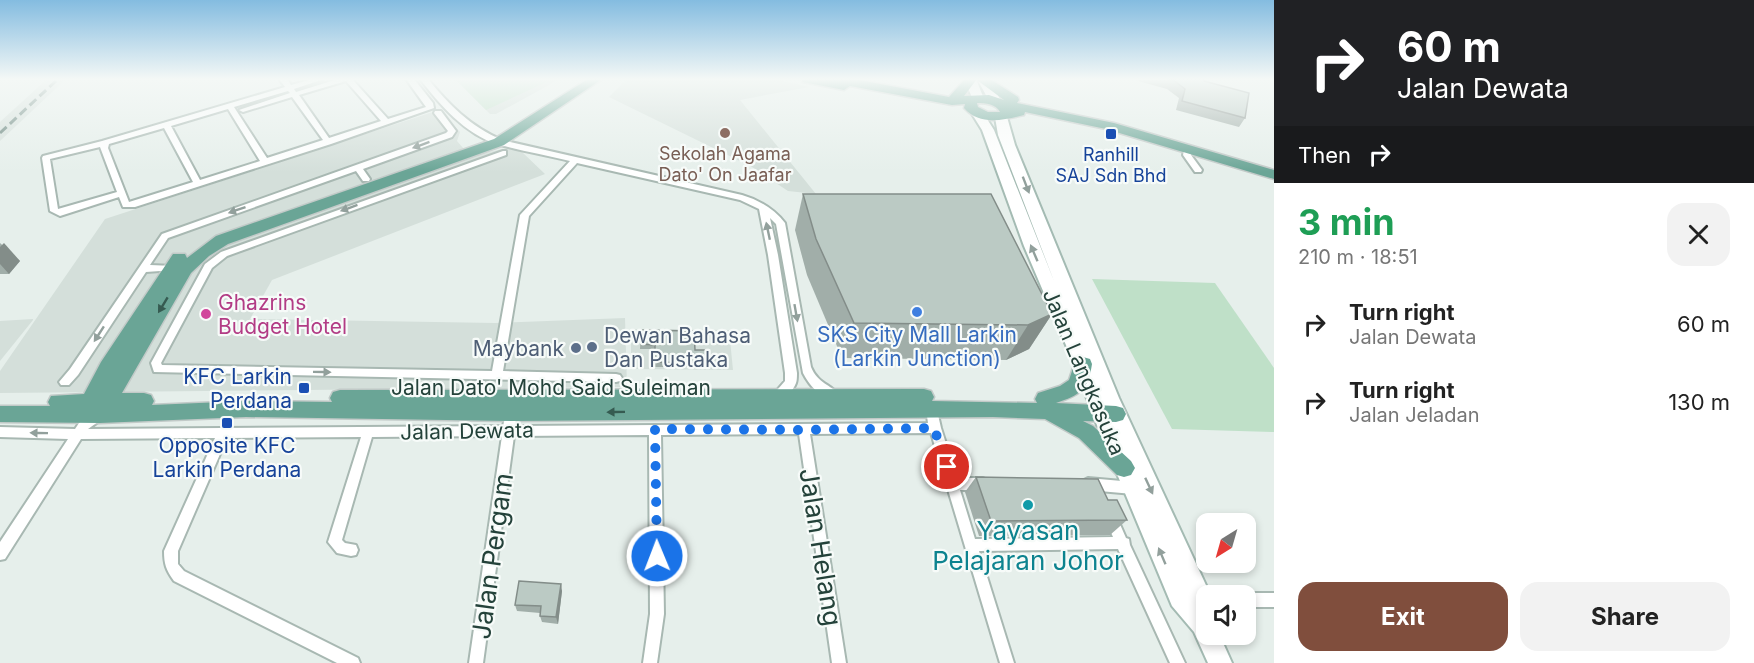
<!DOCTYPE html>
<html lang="en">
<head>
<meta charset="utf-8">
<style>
	:root { --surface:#fff; --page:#f2f2f2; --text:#222; --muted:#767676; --accent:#804e3d }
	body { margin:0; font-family:Inter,sans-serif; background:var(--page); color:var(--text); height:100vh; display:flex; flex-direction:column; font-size:22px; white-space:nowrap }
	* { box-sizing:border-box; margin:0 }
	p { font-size:20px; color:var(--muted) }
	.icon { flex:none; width:33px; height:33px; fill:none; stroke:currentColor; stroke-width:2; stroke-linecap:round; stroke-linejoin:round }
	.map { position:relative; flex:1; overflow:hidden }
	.panel { display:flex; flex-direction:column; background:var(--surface); width:480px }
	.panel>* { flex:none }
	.guide { background:#202124; color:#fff; overflow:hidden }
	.needle { width:39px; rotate:217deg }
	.fabs { position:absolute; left:1196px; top:513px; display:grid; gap:12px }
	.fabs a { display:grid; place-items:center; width:60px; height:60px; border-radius:12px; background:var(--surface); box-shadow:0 3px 9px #0003; font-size:30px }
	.pin { position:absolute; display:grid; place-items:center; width:51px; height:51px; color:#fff; margin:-26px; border:3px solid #fff; border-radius:50%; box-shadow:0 2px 6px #0007 }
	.me { position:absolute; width:66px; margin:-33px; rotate:359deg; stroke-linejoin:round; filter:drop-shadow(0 0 4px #0008) }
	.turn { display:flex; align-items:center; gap:21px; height:126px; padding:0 24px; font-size:27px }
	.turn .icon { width:78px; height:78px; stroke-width:2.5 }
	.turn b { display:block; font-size:42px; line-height:51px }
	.then { display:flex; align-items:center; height:57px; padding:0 24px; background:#0003; gap:12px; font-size:22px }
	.round { display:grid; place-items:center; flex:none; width:63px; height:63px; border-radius:18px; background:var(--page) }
	.headline { display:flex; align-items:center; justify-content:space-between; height:102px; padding:0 24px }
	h1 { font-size:36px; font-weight:700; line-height:45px; color:#1e9e55 }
	.primary-button { display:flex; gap:12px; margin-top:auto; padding:12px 24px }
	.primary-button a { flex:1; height:69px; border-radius:18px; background:var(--accent); color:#fff; font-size:24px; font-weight:700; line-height:69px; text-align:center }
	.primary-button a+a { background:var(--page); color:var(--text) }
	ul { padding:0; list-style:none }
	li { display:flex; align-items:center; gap:18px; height:78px; padding:0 24px }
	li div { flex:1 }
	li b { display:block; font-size:22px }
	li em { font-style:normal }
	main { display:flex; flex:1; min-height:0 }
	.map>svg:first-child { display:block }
	.built { fill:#d4dfda }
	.green { fill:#bfe0c8 }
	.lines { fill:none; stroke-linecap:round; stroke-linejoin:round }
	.street-casing { stroke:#a8b8b2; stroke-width:4 }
	.secondary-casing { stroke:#a4bbb3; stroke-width:4 }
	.primary-casing { stroke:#c2cac8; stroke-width:3 }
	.street { fill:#fff; fill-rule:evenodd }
	.secondary { fill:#fff; fill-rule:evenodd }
	.primary { fill:#6aa596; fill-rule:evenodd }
	.rail { stroke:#5f7d75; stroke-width:3; stroke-dasharray:9 4.5; stroke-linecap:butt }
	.wall { fill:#a1aea9 }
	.shaded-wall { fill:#838d89 }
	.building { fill:#bbcac4; stroke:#838d89; stroke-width:1.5 }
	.oneway { fill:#92a09c }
	.oneway2 { fill:#365b51 }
	.route { stroke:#1a73e8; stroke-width:10; stroke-dasharray:0 18 }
	.education-dot { fill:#8d6e63; stroke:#f7fbf9; stroke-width:2 }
	.transit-dot { fill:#1a4fb4; stroke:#f7fbf9; stroke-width:2 }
	.shop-dot { fill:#3f7fe0; stroke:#f7fbf9; stroke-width:2 }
	.hotel-dot { fill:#d1479c; stroke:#f7fbf9; stroke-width:2 }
	.service-dot { fill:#5c6f8a; stroke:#f7fbf9; stroke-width:2 }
	.culture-dot { fill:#0f9aa8; stroke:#f7fbf9; stroke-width:2 }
	.labels { text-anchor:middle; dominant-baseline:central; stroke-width:4.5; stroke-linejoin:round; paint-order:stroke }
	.far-education-label { font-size:18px; fill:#785e54; stroke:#f7fbf9 }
	.far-transit-label { font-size:18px; fill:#164399; stroke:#f7fbf9 }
	.hotel-label { font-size:21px; fill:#b23c85; stroke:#f7fbf9; text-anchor:start }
	.shop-label { font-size:21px; fill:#366cbe; stroke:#f7fbf9 }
	.service-label { font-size:21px; fill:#4e5e75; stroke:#f7fbf9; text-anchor:start }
	.street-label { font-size:21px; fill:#24423a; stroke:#f7fbf9 }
	.transit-label { font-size:21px; fill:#164399; stroke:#f7fbf9; text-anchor:end }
	.near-culture-label { font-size:26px; fill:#0d838f; stroke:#f7fbf9 }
	.near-street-label { font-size:26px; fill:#24423a; stroke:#f7fbf9 }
</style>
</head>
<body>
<main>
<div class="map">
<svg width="1274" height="663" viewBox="0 0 1274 663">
	<rect width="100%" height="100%" fill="#e6efeb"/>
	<g class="built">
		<path d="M47,79H66L0,141V122Z"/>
		<path d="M455,79H560L496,114H490Z"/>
		<path d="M627,79H774L809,87L740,100L816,194L788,191L752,167L609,97Z"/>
		<path d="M439,110L460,132L457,141L470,156L508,148L522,152L545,174L272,280L250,319L495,323L625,318L627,387L0,393V371L105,219Z"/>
		<path d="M33,319V320L0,361V321Z"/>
		<path d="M631,329L729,330L733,370L631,369Z"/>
	</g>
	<g class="green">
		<path d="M455,79H553L486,110Z"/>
		<path d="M1092,279L1215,283L1274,368V432L1172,429Z"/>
	</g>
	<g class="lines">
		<defs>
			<g id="street">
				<path d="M279,79H287L291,85L313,79H324L294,89L296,92L338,79H352L388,119L426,107L406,79H414L433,103L434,108L331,144L135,207H123L119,197L60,216L50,211L42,158L43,156L102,141L285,87ZM346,81L381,121L329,138L299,95ZM288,91L290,93L239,110L243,112L292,97L323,140L267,158L234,107ZM228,109L260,161L200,180L171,126ZM164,128L193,182L129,202L108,148L109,144ZM100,147L117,192L58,209L50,159Z"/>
				<path d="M420,79H428C449,105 470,126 502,140L742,195C759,200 774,209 785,223L811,367C818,384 831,384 840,396L838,399C823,402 809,385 803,373L776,224L770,218L778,255L797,373C797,375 797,381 796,383C793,392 781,402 773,400L771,397L785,381V373L768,255L759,209L740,200L577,163L529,216L503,371L616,374L620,375L622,378L620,381L616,382L154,372L151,363L205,264L221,252L503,151H506V155L227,256L212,268L161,363L162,365L492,371L520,215L570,161C546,155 521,151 497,144C465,134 440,105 420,79Z"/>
				<path d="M435,111H441L456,131L452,137L363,169L370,179L369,181H363L356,171L168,238L150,265L174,266L176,268L174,270L146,272L78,375L69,385H61L59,382L70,369L162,234L446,133L448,131L434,113Z"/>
				<path d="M1185,147H1188L1192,149L1191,155L1202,170L1201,172H1195L1183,155Z"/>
				<path d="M932,404L936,406L941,428L957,478H983L987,480L989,484L987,488L983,490H960L975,539L1113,537L1104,517L1105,513L1110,511L1115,513L1126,538L1129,539L1130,545L1185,663H1170L1118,549L979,551L1014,663H1000L931,433L810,434L846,663H832L799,434L661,435L664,614L657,663H643L650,614L649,435L514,436L483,663H469L502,436L372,437L342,540L345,543L356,545L358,550L356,555L351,556L337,553L328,542L361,437L227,438L178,551V564L184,571L358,658L360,663H337L174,581C166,570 164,564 164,551L215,438L81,439L5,559L0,560V542L68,439L0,437V427L75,429L79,423L98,411L102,413L104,416L102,419L88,429L503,426L507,410L511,408L515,410L517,413L515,426L928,423L926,409L928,406Z"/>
				<path d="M1088,478L1133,482L1137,484L1139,488L1137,492L1133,494L1088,490L1084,488L1082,484L1084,480Z"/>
				<path d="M1245,593H1274V607H1245V596H1240Z"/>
			</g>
			<g id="secondary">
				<path d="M964,79H976L984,99L982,102H974Z"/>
				<path d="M977,79H989L1001,101L999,104H991Z"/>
				<path d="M978,110L982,111L994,130L1054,281L998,135L995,117L1001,113L1007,117L1015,145L1119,398L1211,596H1206V634H1219L1232,663H1208L1194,632L1172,606L1100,433L1074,364L1024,246L982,130L972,114Z"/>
			</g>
			<g id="primary">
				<path d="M588,79H602L504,145L228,244L209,256L191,273L122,393H144L151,395L154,401L152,405L246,401L332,402L330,398L333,392L340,390L924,389L931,391L934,397L932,401L1037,403L1035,399L1038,393L1060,386L1069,380L1076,359L1083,357L1090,359L1092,364C1088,390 1080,395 1056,403L1116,406L1123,408L1126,414L1123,420L1116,422L1083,421L1093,426L1131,461L1135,468L1131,475L1124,477L1117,475L1079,438L1045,419L993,417L511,421L246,417L100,423L0,422V406H50L48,402L51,396L84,394L101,362L173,254H185L187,258L216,236L494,139Z"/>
				<path d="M801,79H854L949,97L965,79H977L964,96L989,95L1004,100L977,80L990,79L1018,97L1019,100L1017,103L1114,123L1274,170V179L1106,129L1025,112L1024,115C1003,120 980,126 964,108L965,104L952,105L850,86L844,90L803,82ZM977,103C986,103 996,104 1000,112H988L978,107Z"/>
			</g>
		</defs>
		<use href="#street" class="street-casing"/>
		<use href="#secondary" class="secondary-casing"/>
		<use href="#primary" class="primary-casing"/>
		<use href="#street" class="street"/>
		<use href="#secondary" class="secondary"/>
		<use href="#primary" class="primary"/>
		<path class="rail" d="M0,133L58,79"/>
	</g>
	<g class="wall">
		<path d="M1139,79H1205L1204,81L1245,118L1239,127L1176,110L1179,98L1167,89L1138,81Z"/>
		<path d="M803,194L1052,314L1029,349L1006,360L842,358L807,275L795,230Z"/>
		<path d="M0,243L20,261L9,274H0Z"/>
		<path d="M641,330L695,350L707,363L706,367H655L654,349H640Z"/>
		<path d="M976,477L1108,500L1127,520L1110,535L979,536L965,492Z"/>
		<path d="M562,591L558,624L542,622L540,616V613L517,611L515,605Z"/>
	</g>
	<g class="shaded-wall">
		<path d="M4,243L20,261L9,274L0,264V247Z"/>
		<path d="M1052,314L1029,349L1006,360L1028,325Z"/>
		<path d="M561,584L562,591L558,624L556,617Z"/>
	</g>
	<g class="building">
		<path d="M1169,79H1205L1204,81L1249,93L1245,118L1182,101L1185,89L1173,80Z"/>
		<path d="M803,194H991L1052,314L1028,325L854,323L816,239Z"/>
		<path d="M641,330L694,331L695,350H706L707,363L655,362V345L641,344Z"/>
		<path d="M976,477L1098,479L1108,500H1117L1127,520L991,521Z"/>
		<path d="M519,581L561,584L556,617L540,616L541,606L515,605Z"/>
	</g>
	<defs><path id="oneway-solid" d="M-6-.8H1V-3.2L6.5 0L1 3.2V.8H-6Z" transform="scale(1.5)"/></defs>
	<g class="oneway">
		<use href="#oneway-solid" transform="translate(421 145) rotate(160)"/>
		<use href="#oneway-solid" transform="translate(1026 185) rotate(69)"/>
		<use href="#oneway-solid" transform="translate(349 208) rotate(160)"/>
		<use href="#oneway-solid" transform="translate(237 210) rotate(161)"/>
		<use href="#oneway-solid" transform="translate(768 231) rotate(-102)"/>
		<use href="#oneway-solid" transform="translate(1034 253) rotate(-113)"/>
		<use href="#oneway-solid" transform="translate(796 313) rotate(80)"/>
		<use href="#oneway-solid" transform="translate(99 334) rotate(123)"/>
		<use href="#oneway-solid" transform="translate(322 372) rotate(1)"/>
		<use href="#oneway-solid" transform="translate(39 433) rotate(-179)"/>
		<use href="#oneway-solid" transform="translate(1149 486) rotate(65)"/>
		<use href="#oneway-solid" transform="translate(1162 556) rotate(-113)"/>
	</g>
	<g class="oneway2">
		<use href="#oneway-solid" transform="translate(163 305) rotate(121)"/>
		<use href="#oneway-solid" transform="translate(616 412) rotate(179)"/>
	</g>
	<linearGradient id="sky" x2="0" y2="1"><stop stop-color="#84bce0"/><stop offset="0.46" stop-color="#f4f8f6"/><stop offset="1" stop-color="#f4f8f6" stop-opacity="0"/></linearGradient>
	<rect width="1274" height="172" fill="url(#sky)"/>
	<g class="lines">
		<path class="route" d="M657,556L655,429L804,430L934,428L947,467"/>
	</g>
	<circle class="education-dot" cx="725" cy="133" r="6"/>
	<g class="transit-dot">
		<rect x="1105" y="128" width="12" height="12" rx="3"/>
		<rect x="298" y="382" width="12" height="12" rx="3"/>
		<rect x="221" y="417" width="12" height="12" rx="3"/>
	</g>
	<circle class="shop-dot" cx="917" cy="312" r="6"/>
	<circle class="hotel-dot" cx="206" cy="314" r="6"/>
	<g class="service-dot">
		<circle cx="592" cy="347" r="6"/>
		<circle cx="576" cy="348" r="6"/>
	</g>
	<circle class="culture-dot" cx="1028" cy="505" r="6"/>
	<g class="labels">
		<g class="far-education-label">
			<text x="725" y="153">Sekolah Agama<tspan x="725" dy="21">Dato' On Jaafar</tspan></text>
		</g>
		<g class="far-transit-label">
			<text x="1111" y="154">Ranhill<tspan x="1111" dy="21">SAJ Sdn Bhd</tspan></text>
		</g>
		<g class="hotel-label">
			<text x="218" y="302">Ghazrins<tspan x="218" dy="24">Budget Hotel</tspan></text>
		</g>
		<g class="shop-label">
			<text x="917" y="334">SKS City Mall Larkin<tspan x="917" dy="24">(Larkin Junction)</tspan></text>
		</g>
		<g class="service-label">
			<text x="604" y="335">Dewan Bahasa<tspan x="604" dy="24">Dan Pustaka</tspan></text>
			<text x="564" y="348" text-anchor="end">Maybank</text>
		</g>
		<g class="street-label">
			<text transform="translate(1084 372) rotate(67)">Jalan Langkasuka</text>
			<text x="551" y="387">Jalan Dato' Mohd Said Suleiman</text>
			<text transform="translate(467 431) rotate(-1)">Jalan Dewata</text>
		</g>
		<g class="transit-label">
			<text x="292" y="376">KFC Larkin<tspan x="292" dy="24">Perdana</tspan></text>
			<text x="227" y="445" text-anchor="middle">Opposite KFC<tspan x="227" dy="24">Larkin Perdana</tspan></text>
		</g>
		<g class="near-culture-label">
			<text x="1028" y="530">Yayasan<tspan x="1028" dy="30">Pelajaran Johor</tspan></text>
		</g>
		<g class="near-street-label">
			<text transform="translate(821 547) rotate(81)">Jalan Helang</text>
			<text transform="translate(492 556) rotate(-82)">Jalan Pergam</text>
		</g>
	</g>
</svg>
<div class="fabs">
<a><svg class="needle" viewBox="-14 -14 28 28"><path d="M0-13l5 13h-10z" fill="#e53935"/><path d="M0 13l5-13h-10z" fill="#767676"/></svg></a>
<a><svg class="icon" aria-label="sound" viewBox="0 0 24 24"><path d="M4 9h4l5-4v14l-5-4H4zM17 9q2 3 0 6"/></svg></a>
</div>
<div class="pin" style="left:947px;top:467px;background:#d93025"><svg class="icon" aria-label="arrive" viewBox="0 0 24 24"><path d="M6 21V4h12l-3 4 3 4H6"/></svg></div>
<svg class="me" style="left:657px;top:556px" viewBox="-20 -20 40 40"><circle r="17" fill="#1a73e8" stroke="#fff" stroke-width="3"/><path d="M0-11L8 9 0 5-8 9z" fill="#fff"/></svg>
</div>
<section class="panel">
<div class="guide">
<div class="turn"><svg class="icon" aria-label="right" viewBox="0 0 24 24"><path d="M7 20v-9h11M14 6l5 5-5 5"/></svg><div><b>60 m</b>Jalan Dewata</div></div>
<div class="then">Then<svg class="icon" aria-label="right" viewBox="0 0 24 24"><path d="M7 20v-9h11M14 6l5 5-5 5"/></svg></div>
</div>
<div class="headline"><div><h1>3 min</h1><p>210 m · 18:51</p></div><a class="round"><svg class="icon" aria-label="close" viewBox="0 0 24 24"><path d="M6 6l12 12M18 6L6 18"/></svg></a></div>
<ul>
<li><svg class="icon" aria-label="right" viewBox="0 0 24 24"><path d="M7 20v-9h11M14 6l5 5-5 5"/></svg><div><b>Turn right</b><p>Jalan Dewata</p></div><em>60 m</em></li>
<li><svg class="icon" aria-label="right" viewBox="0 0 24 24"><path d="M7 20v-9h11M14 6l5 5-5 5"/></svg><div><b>Turn right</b><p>Jalan Jeladan</p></div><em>130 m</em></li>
</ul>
<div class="primary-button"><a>Exit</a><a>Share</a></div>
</section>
</main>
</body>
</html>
